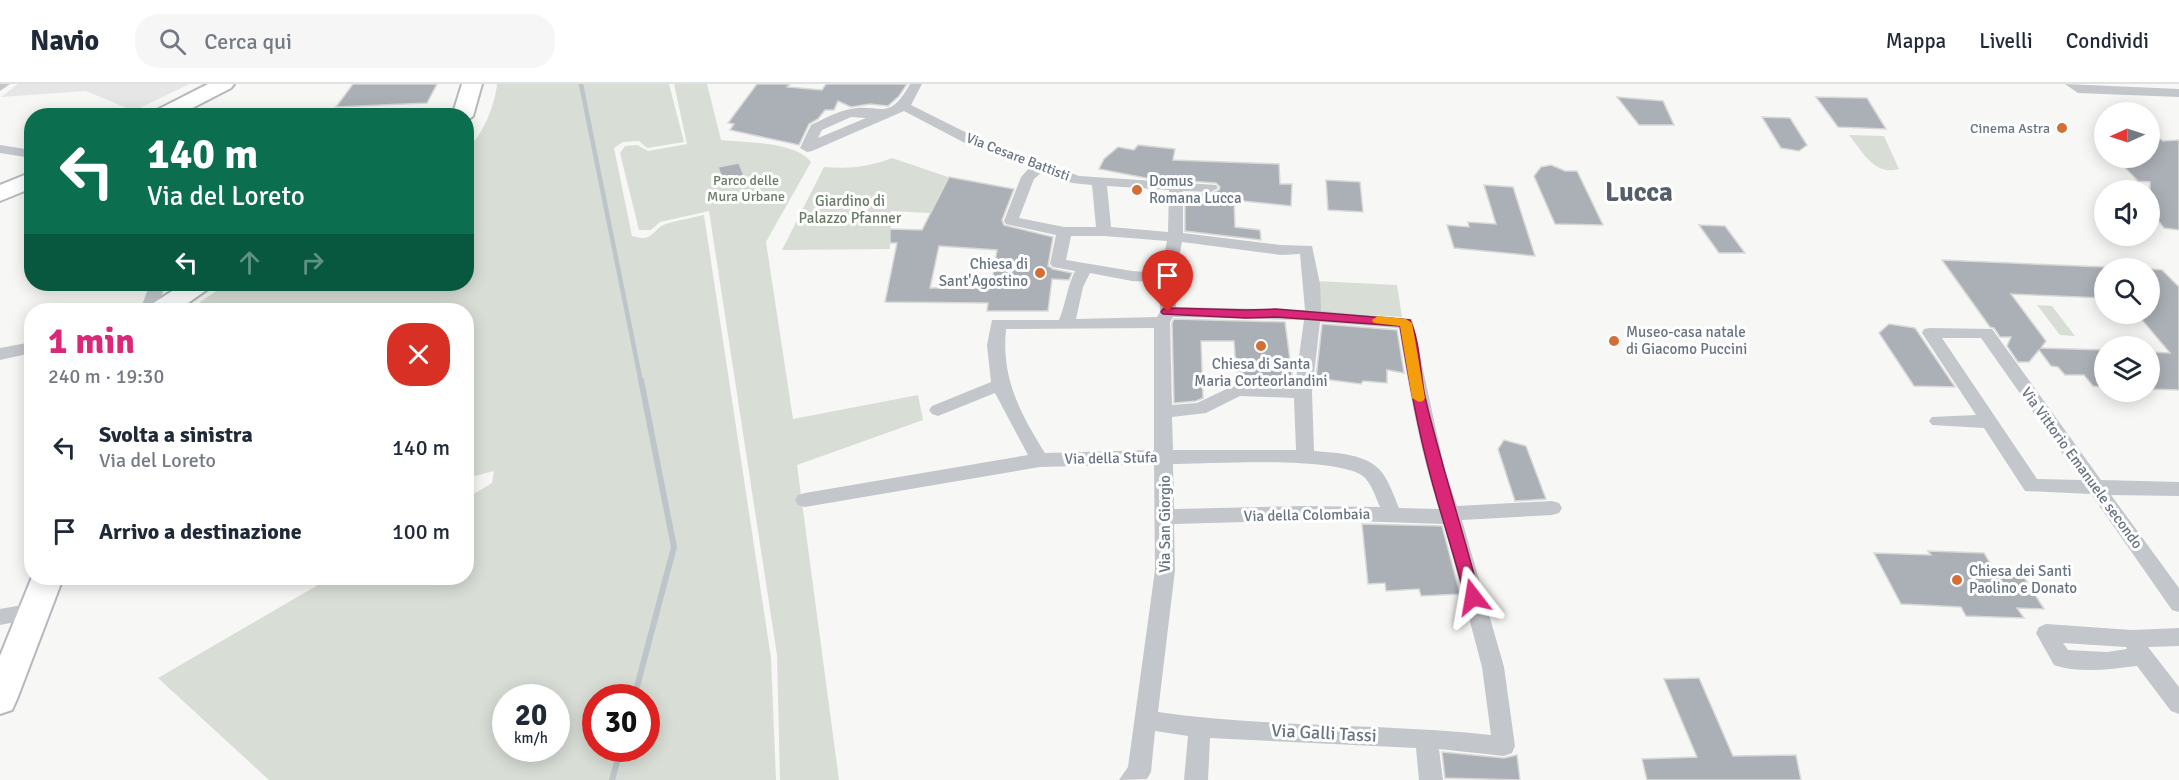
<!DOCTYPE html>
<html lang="it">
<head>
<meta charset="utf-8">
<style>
	:root { --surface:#fff; --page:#f6f6f7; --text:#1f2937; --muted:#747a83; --line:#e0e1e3; --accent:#db2777 }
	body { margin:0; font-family:Signika,sans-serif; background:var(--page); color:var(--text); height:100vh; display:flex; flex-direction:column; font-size:22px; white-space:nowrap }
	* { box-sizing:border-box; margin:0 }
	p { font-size:20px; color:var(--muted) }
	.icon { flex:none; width:33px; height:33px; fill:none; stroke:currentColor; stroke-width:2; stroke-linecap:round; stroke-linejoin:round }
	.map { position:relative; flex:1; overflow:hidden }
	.drawer { position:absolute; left:24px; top:219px; width:450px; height:282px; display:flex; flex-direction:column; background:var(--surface); border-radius:24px; box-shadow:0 3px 15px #0003 }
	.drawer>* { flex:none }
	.hud { position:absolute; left:24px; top:24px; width:450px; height:183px; border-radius:24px; box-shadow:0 3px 15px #0003; background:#0b6e4f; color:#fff; overflow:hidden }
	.needle { width:39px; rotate:267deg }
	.buttons { position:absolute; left:2094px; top:18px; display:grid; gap:12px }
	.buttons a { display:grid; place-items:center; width:66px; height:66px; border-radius:50%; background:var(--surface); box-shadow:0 3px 15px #0003; font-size:30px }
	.speed { position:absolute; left:492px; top:600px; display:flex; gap:12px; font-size:30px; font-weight:700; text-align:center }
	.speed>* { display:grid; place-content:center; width:78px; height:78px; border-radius:50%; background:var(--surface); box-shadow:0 3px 15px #0003; line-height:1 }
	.speed small { font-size:15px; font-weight:400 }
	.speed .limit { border:9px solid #d22; background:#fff; color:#111 }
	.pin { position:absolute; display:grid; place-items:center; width:51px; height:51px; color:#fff; margin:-62px -26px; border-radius:50% 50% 50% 0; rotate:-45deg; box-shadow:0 0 6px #0007 }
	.pin .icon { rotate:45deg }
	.me { position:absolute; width:66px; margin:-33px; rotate:346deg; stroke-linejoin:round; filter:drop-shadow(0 0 4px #0008) }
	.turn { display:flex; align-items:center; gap:21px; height:126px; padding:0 24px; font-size:27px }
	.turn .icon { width:78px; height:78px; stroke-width:2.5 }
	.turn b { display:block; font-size:42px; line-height:51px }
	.lanes { display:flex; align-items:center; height:57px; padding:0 24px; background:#0003; justify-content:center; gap:30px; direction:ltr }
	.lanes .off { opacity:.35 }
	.round { display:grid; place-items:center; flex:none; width:63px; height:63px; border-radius:24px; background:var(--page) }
	.summary { display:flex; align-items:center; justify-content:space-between; height:102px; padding:0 24px }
	h1 { font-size:36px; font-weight:700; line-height:45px; color:var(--accent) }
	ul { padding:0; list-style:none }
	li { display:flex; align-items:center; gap:18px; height:84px; padding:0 24px }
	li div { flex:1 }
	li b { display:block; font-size:22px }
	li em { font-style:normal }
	header { display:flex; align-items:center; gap:36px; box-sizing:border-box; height:84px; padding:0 30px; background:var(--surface); border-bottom:2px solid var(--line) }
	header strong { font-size:28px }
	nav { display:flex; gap:33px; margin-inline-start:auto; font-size:21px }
	.search { width:420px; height:54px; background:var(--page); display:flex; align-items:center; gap:15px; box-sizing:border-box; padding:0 21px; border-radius:24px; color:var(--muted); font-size:22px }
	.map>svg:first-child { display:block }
	.built { fill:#e5e6e5 }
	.green { fill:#d8ded6; fill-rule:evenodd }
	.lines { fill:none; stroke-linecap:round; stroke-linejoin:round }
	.stream-far1 { stroke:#bdc5ca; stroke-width:4.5 }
	.stream { stroke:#bdc5ca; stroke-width:6 }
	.building { fill:#abb0b7; stroke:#d8d9d7; stroke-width:1.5; fill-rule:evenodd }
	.primary-casing { stroke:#b5b8bc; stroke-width:4 }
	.street { fill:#c3c6ca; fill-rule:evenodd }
	.primary { fill:#fff; fill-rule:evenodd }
	.route { fill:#db2777; stroke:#8e194d; stroke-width:1.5 }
	.slow { fill:#f59e0b }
	.poi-dot { fill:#d46e37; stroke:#fff; stroke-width:2 }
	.labels { text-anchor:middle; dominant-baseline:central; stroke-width:6; stroke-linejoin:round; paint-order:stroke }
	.far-poi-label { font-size:14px; fill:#697483; stroke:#fff; text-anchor:end }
	.far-street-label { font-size:14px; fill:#697483; stroke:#fff }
	.far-park-label { font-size:14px; fill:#697b67; stroke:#fff }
	.poi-label { font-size:15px; fill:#697483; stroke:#fff; text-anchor:start }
	.park-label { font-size:15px; fill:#697b67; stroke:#fff }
	.street-label { font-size:15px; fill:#697483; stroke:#fff }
	.near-street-label { font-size:18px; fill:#697483; stroke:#fff }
	.town-label { font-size:27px; font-weight:bold; fill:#565e69; stroke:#fff }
</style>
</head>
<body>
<header>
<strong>Navio</strong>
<div class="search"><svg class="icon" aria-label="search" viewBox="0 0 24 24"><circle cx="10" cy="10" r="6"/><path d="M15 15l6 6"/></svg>Cerca qui</div>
<nav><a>Mappa</a><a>Livelli</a><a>Condividi</a></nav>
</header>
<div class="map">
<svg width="2179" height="696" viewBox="0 0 2179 696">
	<rect width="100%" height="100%" fill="#f7f7f5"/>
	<path class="built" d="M18,0H189L134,27L86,7L1,13Z"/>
	<g class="green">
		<path d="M497,0H669L684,58L647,64L639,57L623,58L614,64L632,152C655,159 651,145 666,140C678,136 692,134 704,131L771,574L776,696H269L158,594L330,494H466L467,414L492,399L494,387L467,394L466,226H195L200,218L227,200H466L467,65C483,51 495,21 497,0ZM506,614H556V664H506ZM596,614H646V664H596Z"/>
		<path d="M674,0H707L721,56C747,59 794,57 811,78L766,158L793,335L918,311L923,336L797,381L839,696H780L777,571L709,127L660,138L651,146H639L620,69L625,62L637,61L648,67L687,60Z"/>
		<path d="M1849,51L1884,52L1899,85C1874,92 1863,68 1849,51Z"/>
		<path d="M892,74L948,93L930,129L891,127L890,165L782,166L824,83C849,85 869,83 892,74Z"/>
		<path d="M1316,197L1397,201L1402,233L1318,228Z"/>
		<path d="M2037,221L2052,222L2075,252L2060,251Z"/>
	</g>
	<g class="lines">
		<path class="stream-far1" d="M581,0L641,298"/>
		<g class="stream">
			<path d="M634,614L674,463L641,296"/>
			<path d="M612,696L621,664"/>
		</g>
	</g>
	<g class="building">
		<path d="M353,0H437L427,19L336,23Z"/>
		<path d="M757,0H790L787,3L822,6L826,0H907L899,12L888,22L870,20L851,23L838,17L834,26H825L818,35L809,40L799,61L730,46L734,40L728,39Z"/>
		<path d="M1617,13L1663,17L1674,41H1639Z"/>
		<path d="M1816,13L1867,14L1886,45L1838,43Z"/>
		<path d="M1762,33L1790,34L1807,61L1799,67L1781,64Z"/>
		<path d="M2150,47L2163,57L2179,56V146L2164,144L2150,126V98L2138,97L2116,74H2150Z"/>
		<path d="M1138,61L1175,65L1173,76L1279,80L1280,100H1292L1291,122L1234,116L1235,143L1260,146L1261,156L1185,147V109L1211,110L1219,106L1220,103L1216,99L1146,94L1099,85L1104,75L1118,63L1134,66Z"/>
		<path d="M739,79L744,92L723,97L718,83Z"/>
		<path d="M1551,81L1565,87H1577L1603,141L1555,140L1534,92L1541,83Z"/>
		<path d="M949,93L1014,105L1002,136L1004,141L1053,153L1048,182L1053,185L1072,189L1069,196L1052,195L1048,227H987L988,219L885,218L897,159H890V145L922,146ZM939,162L997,166L991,204H930Z"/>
		<path d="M1326,96L1360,98L1363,128L1328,126Z"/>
		<path d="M1484,101L1513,103L1535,172L1454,164L1447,141L1469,143L1468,138L1496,140Z"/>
		<path d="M1699,141L1725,142L1745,169H1719Z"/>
		<path d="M1942,176L2104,183V214L2011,210L2046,257L2041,264L2104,266V303L2093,302L2084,291H2065L2058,283L2051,282L2039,266L2029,278H2018L2007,262L2011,253H2000L1994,244L1990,243Z"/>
		<path d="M2150,185L2162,186L2179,203V306L2150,305V268L2170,269L2137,230H2150Z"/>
		<path d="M1174,235L1285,238L1293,299L1237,297L1234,257H1201L1203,314L1196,317L1174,319L1172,239Z"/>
		<path d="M1322,240L1397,246L1404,289L1387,286V299L1363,297L1361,300L1316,294Z"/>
		<path d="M1889,240L1915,244L1955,303L1914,302L1879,249Z"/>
		<path d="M1504,356L1526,362L1546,415L1515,417L1498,365Z"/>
		<path d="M1362,440L1442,442L1460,510L1421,512L1419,505L1386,507L1385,499L1368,500Z"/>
		<path d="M1928,467L1984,469L1996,489L2022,490L2044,525L2017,524L2024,534L1966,532L1961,523L1901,520L1874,469L1931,471Z"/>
		<path d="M1699,594L1733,672L1796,671L1801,696H1647L1642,675L1697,673L1664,595Z"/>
		<path d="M1442,668L1504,674L1517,671L1520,696L1445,694Z"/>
	</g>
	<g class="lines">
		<defs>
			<g id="primary">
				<path d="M208,0H234L231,4L177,32H150L153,28Z"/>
				<path d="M462,0H482L473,32L466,37V32H452Z"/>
				<path d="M32,88V104L0,117V101Z"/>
				<path d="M183,200H212L208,205L178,226H149L152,220Z"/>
				<path d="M32,493L63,494L17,615L12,626L0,630V572Z"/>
			</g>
		</defs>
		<use href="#primary" class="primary-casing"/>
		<g class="street">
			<path d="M0,0H10L0,7Z"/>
			<path d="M910,0H922L911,21L973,52L1079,92L1216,101L1218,104L1211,108L1183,107V149L1281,161L1312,162L1320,200L1321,227L1412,235L1445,387L1457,422L1552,417L1559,419L1562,424L1559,429L1552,431L1462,436L1504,583L1515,662L1512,669L1504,672L1439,665L1443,696H1419L1416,664L1210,654L1208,696H1184L1188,652L1155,647L1151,688L1147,695L1119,696L1128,683L1155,486L1154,380L1040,383L805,423L798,421L795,416L798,411L805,409L1028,371L995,309L938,332L932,330L929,326L932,322L991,298L987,261L992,236H1059C1066,219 1067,203 1075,187L1053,183L1050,180L1056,151L1006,140L1004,137L1021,93L1030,83L963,58L904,27L812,67L807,68L800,64L811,41C822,36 834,29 846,26C880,17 887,41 910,0ZM851,33L866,34L818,54L822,46ZM1042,88L1072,99L1092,101L1096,143H1064L1019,134L1034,95ZM1107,102L1169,106L1168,148L1111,143ZM1071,152H1104L1167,157L1160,189L1132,187L1066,176ZM1182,158L1281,171L1300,170L1305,226L1176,223L1175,194ZM1090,189L1132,197L1159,198L1160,228L1157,233L1076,235L1083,203ZM1173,233L1304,236L1295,302L1237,300L1197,319L1172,321L1170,238ZM1320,238L1399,244C1409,305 1420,366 1439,425L1399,424C1394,412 1388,394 1379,385C1363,369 1334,369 1314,367L1312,308ZM1154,244V366L1045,369C1020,329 1001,294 1006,245ZM1240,312L1294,314L1296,366H1173L1172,333L1206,329ZM1173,380C1209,380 1342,371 1365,394C1372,401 1376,414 1380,423L1302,422L1174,425ZM1321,436L1444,440L1482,583L1491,651C1380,639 1268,644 1158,628L1175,486L1174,440Z"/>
			<path d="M2065,0L2179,5V13L2078,9Z"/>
			<path d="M0,61L32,66V74L0,69Z"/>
			<path d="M150,200H166L156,226H140Z"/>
			<path d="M1930,244L1992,245L2101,396L2179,398V412L2111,411L2179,504V528L2172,526L2091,410L2025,407L1984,344L1932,341L1929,337L1932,333L1976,331L1922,249L1924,245ZM1942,254H1981L2081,396L2037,395Z"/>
			<path d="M32,258V269L0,276V264Z"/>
			<path d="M34,519L41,521L44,527L41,533L0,541V525Z"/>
			<path d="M2046,540L2132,546L2179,544V562L2148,563L2179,603V630L2171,627L2137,582C2111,585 2080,590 2054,581L2036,549L2039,543ZM2063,559L2126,563L2127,565L2107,568L2068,566Z"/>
		</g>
		<use href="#primary" class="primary"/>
	</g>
	<path class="route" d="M1168,224L1246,226L1276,225L1410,236C1420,256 1420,290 1425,313C1441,381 1463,446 1480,513L1478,518L1473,520L1467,518L1465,513C1454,470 1440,429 1429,386C1416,338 1408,291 1400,242L1276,233L1246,234L1163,230L1161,228L1163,225Z"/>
	<path class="slow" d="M1378,232L1406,235L1412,239L1425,314L1423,317L1419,318L1412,314L1400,242L1374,239L1372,236Z"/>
	<g class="poi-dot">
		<circle cx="2062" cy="44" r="6"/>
		<circle cx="1137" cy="106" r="6"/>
		<circle cx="1040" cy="189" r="6"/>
		<circle cx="1614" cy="257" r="6"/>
		<circle cx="1261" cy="262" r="6"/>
		<circle cx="1957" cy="496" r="6"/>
	</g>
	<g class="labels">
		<g class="far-poi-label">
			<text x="2050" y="44">Cinema Astra</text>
		</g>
		<g class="far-street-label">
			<text transform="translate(1018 73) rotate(21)">Via Cesare Battisti</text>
		</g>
		<g class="far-park-label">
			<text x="746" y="96">Parco delle<tspan x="746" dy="16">Mura Urbane</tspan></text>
		</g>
		<g class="poi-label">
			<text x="1149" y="97">Domus<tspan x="1149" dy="17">Romana Lucca</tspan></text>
			<text x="1028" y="180" text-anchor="end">Chiesa di<tspan x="1028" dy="17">Sant'Agostino</tspan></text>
			<text x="1626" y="248">Museo-casa natale<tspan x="1626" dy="17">di Giacomo Puccini</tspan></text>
			<text x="1261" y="280" text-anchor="middle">Chiesa di Santa<tspan x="1261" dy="17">Maria Corteorlandini</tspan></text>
			<text x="1969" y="487">Chiesa dei Santi<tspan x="1969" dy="17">Paolino e Donato</tspan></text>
		</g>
		<g class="park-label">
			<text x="850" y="117">Giardino di<tspan x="850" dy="17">Palazzo Pfanner</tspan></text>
		</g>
		<g class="street-label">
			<text transform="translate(1111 374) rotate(-1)">Via della Stufa</text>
			<text transform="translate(2082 384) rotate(54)">Via Vittorio Emanuele secondo</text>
			<text transform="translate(1307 431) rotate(-1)">Via della Colombaia</text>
			<text transform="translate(1165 440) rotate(-90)">Via San Giorgio</text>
		</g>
		<g class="near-street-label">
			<text transform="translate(1324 649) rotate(3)">Via Galli Tassi</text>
		</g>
		<g class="town-label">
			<text x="1639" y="108">Lucca</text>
		</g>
	</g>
</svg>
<div class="buttons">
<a><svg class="needle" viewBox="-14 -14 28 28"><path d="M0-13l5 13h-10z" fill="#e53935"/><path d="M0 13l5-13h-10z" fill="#747a83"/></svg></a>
<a><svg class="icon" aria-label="sound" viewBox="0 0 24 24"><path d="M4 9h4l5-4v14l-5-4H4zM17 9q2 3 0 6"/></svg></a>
<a><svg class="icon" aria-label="search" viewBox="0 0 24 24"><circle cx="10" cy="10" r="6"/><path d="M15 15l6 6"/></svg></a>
<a><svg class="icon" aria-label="layers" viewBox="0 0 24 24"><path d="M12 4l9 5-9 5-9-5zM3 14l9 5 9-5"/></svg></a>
</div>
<div class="speed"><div>20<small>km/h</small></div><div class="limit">30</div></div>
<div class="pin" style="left:1168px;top:228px;background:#d93025"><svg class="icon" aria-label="arrive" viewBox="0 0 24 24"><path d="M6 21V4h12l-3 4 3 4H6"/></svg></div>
<svg class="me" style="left:1473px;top:513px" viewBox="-20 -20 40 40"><path d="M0-17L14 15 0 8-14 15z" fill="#db2777" stroke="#fff" stroke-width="4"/></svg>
<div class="hud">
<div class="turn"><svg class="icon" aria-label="left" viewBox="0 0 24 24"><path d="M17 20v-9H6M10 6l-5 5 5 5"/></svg><div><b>140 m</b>Via del Loreto</div></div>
<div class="lanes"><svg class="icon" aria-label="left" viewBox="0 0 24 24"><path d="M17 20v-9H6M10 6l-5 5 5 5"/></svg><svg class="icon off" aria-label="ahead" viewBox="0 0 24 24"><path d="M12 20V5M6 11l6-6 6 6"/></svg><svg class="icon off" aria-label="right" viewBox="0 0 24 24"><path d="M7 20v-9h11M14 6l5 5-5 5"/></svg></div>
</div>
<section class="drawer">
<div class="summary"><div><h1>1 min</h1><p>240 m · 19:30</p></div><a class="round" style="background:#d93025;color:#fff"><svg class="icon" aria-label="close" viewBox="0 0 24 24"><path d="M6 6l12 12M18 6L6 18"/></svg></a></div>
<ul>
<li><svg class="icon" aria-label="left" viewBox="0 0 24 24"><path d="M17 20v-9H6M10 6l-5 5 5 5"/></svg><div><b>Svolta a sinistra</b><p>Via del Loreto</p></div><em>140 m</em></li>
<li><svg class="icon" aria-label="arrive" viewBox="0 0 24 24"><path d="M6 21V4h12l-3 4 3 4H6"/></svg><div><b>Arrivo a destinazione</b></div><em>100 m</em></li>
</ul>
</section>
</div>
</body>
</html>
